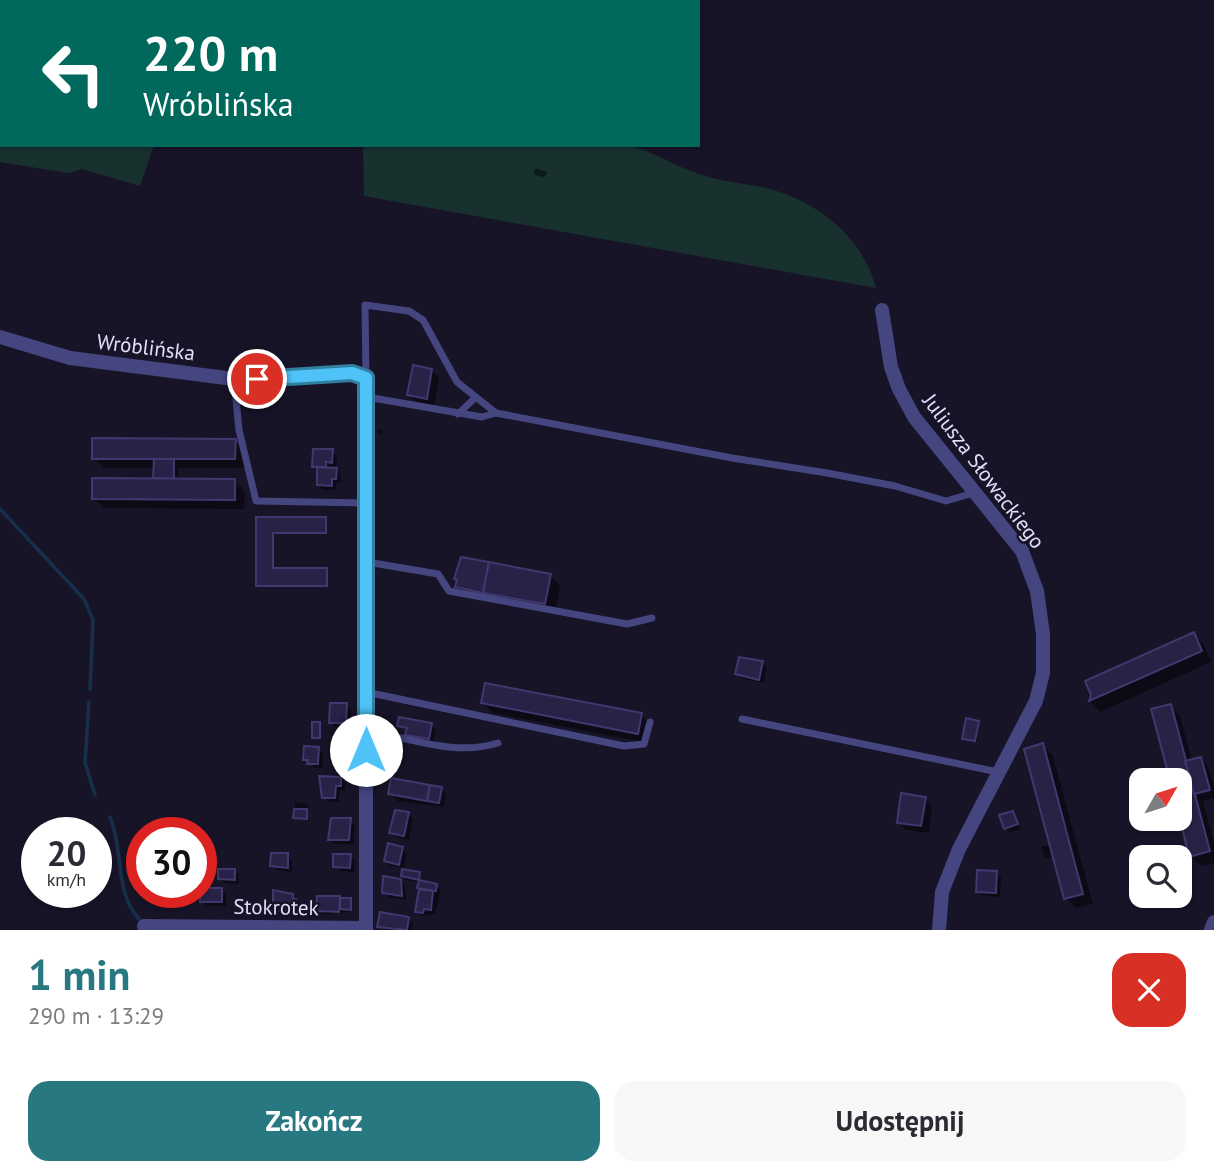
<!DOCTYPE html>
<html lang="pl">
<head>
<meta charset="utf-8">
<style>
	:root { --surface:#fff; --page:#f7f7f7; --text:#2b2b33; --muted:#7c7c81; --accent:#287881 }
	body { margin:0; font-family:"PT Sans",sans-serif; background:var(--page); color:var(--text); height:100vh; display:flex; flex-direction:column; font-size:26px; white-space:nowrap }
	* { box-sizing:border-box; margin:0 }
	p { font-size:23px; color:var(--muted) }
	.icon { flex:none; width:38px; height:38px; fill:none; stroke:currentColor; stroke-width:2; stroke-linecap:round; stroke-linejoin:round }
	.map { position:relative; height:930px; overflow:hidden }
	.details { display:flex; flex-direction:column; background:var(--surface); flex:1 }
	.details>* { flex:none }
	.banner { position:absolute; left:0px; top:0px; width:700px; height:147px; box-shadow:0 2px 5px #0004; background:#00695c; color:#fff; overflow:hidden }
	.needle { width:46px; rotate:51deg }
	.tools { position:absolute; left:1129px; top:768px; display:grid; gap:14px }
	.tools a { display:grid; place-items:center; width:63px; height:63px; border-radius:14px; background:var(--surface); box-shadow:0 2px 5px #0004; font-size:35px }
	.speed { position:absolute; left:21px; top:817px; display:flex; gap:14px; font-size:35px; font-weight:700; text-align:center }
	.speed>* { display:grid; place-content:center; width:91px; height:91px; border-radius:50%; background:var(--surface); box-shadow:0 2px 5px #0004; line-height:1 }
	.speed small { font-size:18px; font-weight:400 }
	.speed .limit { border:10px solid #d22; background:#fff; color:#111 }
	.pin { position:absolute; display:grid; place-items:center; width:60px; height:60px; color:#fff; margin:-30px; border:4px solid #fff; border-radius:50%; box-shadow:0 2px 7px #0007 }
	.me { position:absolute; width:77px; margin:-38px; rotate:0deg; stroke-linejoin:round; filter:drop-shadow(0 0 5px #0008) }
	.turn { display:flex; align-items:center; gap:24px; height:147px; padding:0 28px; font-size:32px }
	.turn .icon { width:91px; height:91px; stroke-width:2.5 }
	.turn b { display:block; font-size:49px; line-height:60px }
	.round { display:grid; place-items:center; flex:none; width:74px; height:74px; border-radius:21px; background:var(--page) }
	.overview { display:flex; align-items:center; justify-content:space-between; height:119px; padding:0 28px }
	h1 { font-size:42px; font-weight:800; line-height:52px; color:var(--accent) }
	.primary-button { display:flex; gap:14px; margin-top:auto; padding:14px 28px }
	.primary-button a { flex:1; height:80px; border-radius:21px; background:var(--accent); color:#fff; font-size:28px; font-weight:800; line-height:80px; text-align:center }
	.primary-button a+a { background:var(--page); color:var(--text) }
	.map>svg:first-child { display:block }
	.green { fill:#18312f }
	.shadow { fill:#0007 }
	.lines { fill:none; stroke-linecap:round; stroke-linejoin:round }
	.stream { stroke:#182f4c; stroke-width:3.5 }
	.building { fill:#282246; stroke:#40386f; stroke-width:2 }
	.lane { stroke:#454580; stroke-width:7 }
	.street { stroke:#454580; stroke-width:14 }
	.route-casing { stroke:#337fa1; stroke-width:18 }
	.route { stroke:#4fc3f7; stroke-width:12 }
	.labels { text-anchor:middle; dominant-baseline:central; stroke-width:5; stroke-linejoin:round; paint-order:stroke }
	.street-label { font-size:21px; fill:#e1dffb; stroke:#171428 }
</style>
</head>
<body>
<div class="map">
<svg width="1214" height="930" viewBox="0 0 1214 930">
	<rect width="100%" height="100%" fill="#171428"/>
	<g class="green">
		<path d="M0,80L2,145H154L140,186L82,169L68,173L0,162Z"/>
		<path d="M363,145H631C654,153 674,165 696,173C719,182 746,183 770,189C820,203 862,237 876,288L364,196Z"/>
	</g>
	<g class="shadow">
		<path d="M535,168L547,172L544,178L534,174Z"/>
		<path d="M431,370L439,378L434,406L417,402L409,395Z"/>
		<path d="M377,429L382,430L383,435L379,434Z"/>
		<path d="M235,441L245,451V468H178V480L234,481L245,491L244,509L104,508L93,498L155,480V468H104L94,458Z"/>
		<path d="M315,451H332L337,456L336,467L333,466L341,474L340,483H336V490H323L318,485Z"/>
		<path d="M258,518L326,519L327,534H274V570H327L328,587H260Z"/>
		<path d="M458,565L550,575L560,586L555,614L465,594L457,587Z"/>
		<path d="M1194,634L1204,645L1211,662L1100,712L1091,703L1093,695L1085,683Z"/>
		<path d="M762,663L767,668L764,683L742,679L737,674Z"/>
		<path d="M483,703L641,715L651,725L648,743L493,713Z"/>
		<path d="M346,705L351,710L350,727H336L331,722Z"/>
		<path d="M1170,706L1180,716L1192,761L1201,759L1208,766L1214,788V798L1203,801L1214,843V863L1201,866L1191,856L1180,812V780H1171L1153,710Z"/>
		<path d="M978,722L977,742L966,740L964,738Z"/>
		<path d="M399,725H431L436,730L433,743L412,739L408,731Z"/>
		<path d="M1043,745L1053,756L1093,904L1076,908L1065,898L1054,857L1045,859L1041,847L1047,845L1053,851Z"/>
		<path d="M318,749L323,754L322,768H314L305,759Z"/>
		<path d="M340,778L345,783V790H340L339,802H329L324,797Z"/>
		<path d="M441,789L446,793L444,807L397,801L390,793Z"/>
		<path d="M925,798L932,806L929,833L906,830L899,822Z"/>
		<path d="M295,802L308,804V820L295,818Z"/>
		<path d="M1013,813L1021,829L1010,832L1005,828Z"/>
		<path d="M408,814L413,819L409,840L396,837L391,833Z"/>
		<path d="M350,820L355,825L353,844H334L330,839Z"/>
		<path d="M402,848L407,853L404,868L391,866L386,861Z"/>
		<path d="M287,855L292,860V872L277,870L272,866Z"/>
		<path d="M350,856L355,860L354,872L340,871L335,866Z"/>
		<path d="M235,870L239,875V884L224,883L219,879Z"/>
		<path d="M996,872L1001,877L1000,897L983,896L978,891Z"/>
		<path d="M419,874L423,883L436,885L441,890L435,914L422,916L417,912L420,883L407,880L402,876Z"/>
		<path d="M400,881L405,886L406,900L389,897L384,892Z"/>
		<path d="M221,890L226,894V906H207L202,901Z"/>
		<path d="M275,892L292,895L300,905V915H280L275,910Z"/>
		<path d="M339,898L352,902V911L323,915L318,911Z"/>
		<path d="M408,919L413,924L412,930H383L379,926Z"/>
	</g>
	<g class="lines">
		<g class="stream">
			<path d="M0,509L84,599L93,620L90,690"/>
			<path d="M89,702L85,763L95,795"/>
			<path d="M110,817C124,851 114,891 139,919"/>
		</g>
	</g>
	<g class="building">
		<path d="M413,365L432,369L427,399L407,395Z"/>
		<path d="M92,438L236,439L235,459H92Z"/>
		<path d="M313,449H333L332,463L326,462V467H312Z"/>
		<path d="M154,459H174V479L153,478Z"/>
		<path d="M317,467L337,468L336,479H332V486L317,485Z"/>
		<path d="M92,478L235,479V500L92,499Z"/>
		<path d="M256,517H326V533H273V568H327V586H256Z"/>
		<path d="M461,557L489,562L483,593L455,587L457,580L454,579Z"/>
		<path d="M489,562L551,574L545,604L483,593Z"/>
		<path d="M1194,632L1202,651L1089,701L1091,695L1085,681Z"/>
		<path d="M739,657L763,661L759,680L735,674Z"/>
		<path d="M485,683L642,713L638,734L481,703Z"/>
		<path d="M330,703H347L346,723H329Z"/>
		<path d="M1171,704L1210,851L1189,857L1180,819V780H1170L1151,709Z"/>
		<path d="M399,717L432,723L429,739L405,735L407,728L397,726Z"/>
		<path d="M966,718L979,721L975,741L962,739Z"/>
		<rect x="312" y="722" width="8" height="16"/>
		<path d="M1043,743L1083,894L1064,899L1024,749Z"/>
		<path d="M304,746L319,747L318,764H307L308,760H303Z"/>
		<path d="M1201,757L1210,790L1194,794L1185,761Z"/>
		<path d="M319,776L341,777V786H336L335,798H322Z"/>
		<path d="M391,778L430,785L427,801L388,794Z"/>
		<path d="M430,785L442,787L439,803L427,801Z"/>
		<path d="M901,793L926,797L921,826L897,823Z"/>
		<path d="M294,809H307V819L293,818Z"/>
		<path d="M395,810L409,812L404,836L389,833Z"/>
		<path d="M1013,811L1018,824L1004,829L999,815Z"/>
		<path d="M331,818H351L349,840H328Z"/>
		<path d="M388,843L403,847L399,865L384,861Z"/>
		<path d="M271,853H288V868L270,866Z"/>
		<path d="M333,854H351L350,868L333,867Z"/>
		<path d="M218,869H235V880L218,879Z"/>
		<path d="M402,869L420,872L419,880L401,876Z"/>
		<path d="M977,870L997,871L996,893L976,892Z"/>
		<path d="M383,876L401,879L402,896L382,893Z"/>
		<path d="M419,880L437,884L436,891L417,888Z"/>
		<path d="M201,888H222V902H200Z"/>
		<path d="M419,889L433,891L431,910L424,909L423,913L415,912Z"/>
		<path d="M273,890L293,894V899H296V911H273Z"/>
		<path d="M317,896H340L339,912L316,911Z"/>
		<path d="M340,898H351V910L340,909Z"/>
		<path d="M380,912L409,917L407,930L377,927Z"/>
	</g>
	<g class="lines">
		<g class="lane">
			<path d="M366,377L365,305L409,311L423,320L457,382L496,413L732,458L827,473L895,486L946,501L973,493"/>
			<path d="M234,379L239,430L256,501L366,503"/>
			<path d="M367,397L482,417L496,413"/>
			<path d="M458,414L475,398"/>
			<path d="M367,562L438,574L449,591L627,624L652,618"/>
			<path d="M366,692L624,746L644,744L650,722"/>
			<path d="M742,719L998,772"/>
			<path d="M367,732C412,737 453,757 498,743"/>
		</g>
		<g class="street">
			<path d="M882,310L891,367L899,389L914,417L1022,551L1037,591L1043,634V673L1036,701L959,849L942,892L939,930"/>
			<path d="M0,337L70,358L234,379L352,373L366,378V930"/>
			<path d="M144,926L366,928"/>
			<path d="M1211,930L1214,922"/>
		</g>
	</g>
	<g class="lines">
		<defs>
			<path id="route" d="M257,379L352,373L366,378V750"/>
		</defs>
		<use href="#route" class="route-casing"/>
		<use href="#route" class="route"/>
	</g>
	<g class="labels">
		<g class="street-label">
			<text transform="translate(146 347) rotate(7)">Wróblińska</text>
			<text transform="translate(984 471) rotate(53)">Juliusza Słowackiego</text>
			<text transform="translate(276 907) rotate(1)">Stokrotek</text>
		</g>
	</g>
</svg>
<div class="tools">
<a><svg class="needle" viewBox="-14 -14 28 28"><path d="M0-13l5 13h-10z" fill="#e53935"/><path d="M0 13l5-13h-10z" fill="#7c7c81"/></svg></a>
<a><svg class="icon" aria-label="search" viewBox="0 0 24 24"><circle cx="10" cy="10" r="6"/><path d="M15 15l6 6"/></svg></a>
</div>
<div class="speed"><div>20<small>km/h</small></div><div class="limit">30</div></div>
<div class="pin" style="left:257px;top:379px;background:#d93025"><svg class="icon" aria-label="arrive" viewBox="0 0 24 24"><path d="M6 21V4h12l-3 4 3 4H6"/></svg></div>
<svg class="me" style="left:366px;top:750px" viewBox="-20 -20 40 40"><circle r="19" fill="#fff"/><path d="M0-13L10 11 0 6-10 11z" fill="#4fc3f7"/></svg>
<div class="banner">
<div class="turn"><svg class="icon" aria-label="left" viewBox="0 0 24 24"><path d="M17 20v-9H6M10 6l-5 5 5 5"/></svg><div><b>220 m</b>Wróblińska</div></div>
</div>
</div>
<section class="details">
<div class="overview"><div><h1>1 min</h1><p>290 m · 13:29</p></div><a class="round" style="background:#d93025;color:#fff"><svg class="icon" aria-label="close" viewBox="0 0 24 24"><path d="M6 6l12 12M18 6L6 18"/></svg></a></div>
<div class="primary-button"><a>Zakończ</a><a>Udostępnij</a></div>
</section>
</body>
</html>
